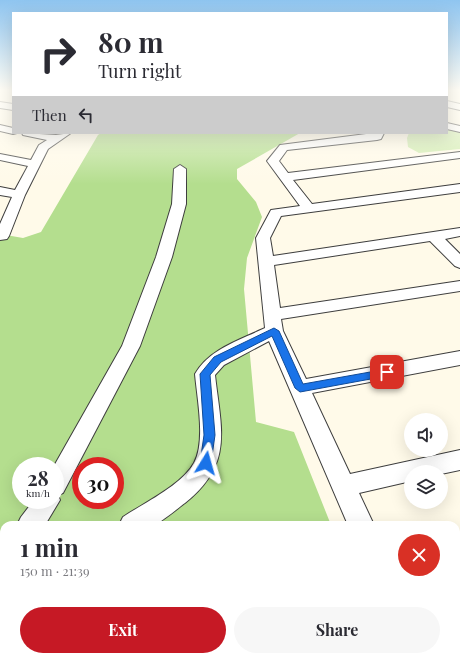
<!DOCTYPE html>
<html lang="en">
<head>
<meta charset="utf-8">
<style>
	:root { --surface:#fff; --page:#f7f7f7; --text:#2b2b33; --muted:#7c7c81; --accent:#c61925 }
	body { margin:0; font-family:"Playfair Display",serif; background:var(--page); color:var(--text); height:100vh; display:flex; flex-direction:column; font-size:15px; white-space:nowrap }
	* { box-sizing:border-box; margin:0 }
	p { font-size:13px; color:var(--muted) }
	.icon { flex:none; width:22px; height:22px; fill:none; stroke:currentColor; stroke-width:2; stroke-linecap:round; stroke-linejoin:round }
	.map { position:relative; flex:1; overflow:hidden }
	.sheet { position:absolute; left:0px; top:521px; width:460px; height:140px; display:flex; flex-direction:column; background:var(--surface); border-radius:12px 12px 0 0; box-shadow:0 4px 16px #0002 }
	.sheet>* { flex:none }
	.top-card { position:absolute; left:12px; top:12px; width:436px; height:122px; border-radius:0px; box-shadow:0 4px 16px #0002; background:#fff; color:var(--text); overflow:hidden }
	.fabs { position:absolute; left:404px; top:413px; display:grid; gap:8px }
	.fabs a { display:grid; place-items:center; width:44px; height:44px; border-radius:50%; background:var(--surface); box-shadow:0 4px 16px #0002; font-size:20px }
	.speed { position:absolute; left:12px; top:457px; display:flex; gap:8px; font-size:20px; font-weight:700; text-align:center }
	.speed>* { display:grid; place-content:center; width:52px; height:52px; border-radius:50%; background:var(--surface); box-shadow:0 4px 16px #0002; line-height:1 }
	.speed small { font-size:10px; font-weight:400 }
	.speed .limit { border:6px solid #d22; background:#fff; color:#111 }
	.pin { position:absolute; display:grid; place-items:center; width:34px; height:34px; color:#fff; margin:-17px; border-radius:8px; box-shadow:0 2px 6px #0006 }
	.me { position:absolute; width:44px; margin:-22px; rotate:8deg; stroke-linejoin:round; filter:drop-shadow(0 0 3px #0008) }
	.turn { display:flex; align-items:center; gap:14px; height:84px; padding:0 20px; font-size:18px }
	.turn .icon { width:52px; height:52px; stroke-width:2.5 }
	.turn b { display:block; font-size:28px; line-height:34px }
	.then { display:flex; align-items:center; height:38px; padding:0 20px; background:#0003; gap:8px; font-size:15px }
	.round { display:grid; place-items:center; flex:none; width:42px; height:42px; border-radius:21px; background:var(--page) }
	.summary { display:flex; align-items:center; justify-content:space-between; height:68px; padding:0 20px }
	h1 { font-size:24px; font-weight:700; line-height:30px }
	.button { display:flex; gap:8px; margin-top:auto; padding:8px 20px }
	.button a { flex:1; height:46px; border-radius:24px; background:var(--accent); color:#fff; font-size:16px; font-weight:700; line-height:46px; text-align:center }
	.button a+a { background:var(--page); color:var(--text) }
	.map>svg:first-child { display:block }
	.green { fill:#d1ecb0 }
	.forest { fill:#b4de8e; fill-rule:evenodd }
	.lines { fill:none; stroke-linecap:round; stroke-linejoin:round }
	.street-casing { stroke:#3e3e3e; stroke-width:2 }
	.street { fill:#fff; fill-rule:evenodd }
	.route { fill:#1a73e8; stroke:#114b97 }
</style>
</head>
<body>
<div class="map">
<svg width="460" height="661" viewBox="0 0 460 661">
	<rect width="100%" height="100%" fill="#fffae9"/>
	<path class="green" d="M447,127L460,130V149L419,153L408,147L407,138L409,133H447Z"/>
	<g class="forest">
		<path d="M101,133H300L237,169V179L256,202L262,217L247,258L244,289L256,422L294,432L331,525H4V623L0,626V234L23,238L41,232L98,135ZM21,466H55V500H21ZM81,466H115V500H81Z"/>
		<path d="M184,657H290L291,661H187Z"/>
	</g>
	<g class="lines">
		<defs>
			<g id="street">
				<path d="M447,101L460,104V110L447,107Z"/>
				<path d="M0,102L13,104V110L0,108Z"/>
				<path d="M447,123L460,126V132L447,129Z"/>
				<path d="M0,125L13,128V133H17L13,134L0,131Z"/>
				<path d="M22,133L56,135L71,133L48,149L25,195L9,236L7,239L0,240V224L12,197L0,195V187L15,190L28,166L0,160V154L31,160L39,145L47,140L23,135Z"/>
				<path d="M374,133H384L381,139L377,140L287,150L279,161L288,173L460,152V158L293,180L312,204L460,184V192L281,216L270,238L273,256L460,228V236L445,239L460,254V268L455,266L430,241L274,265L280,308L460,281V291L281,319L283,331L306,379L460,351V365L312,393L350,474L460,450V470L441,474V472H411V481L359,493L374,525H348L269,341L224,365L215,375C221,429 234,464 185,503C178,508 161,523 153,525C143,527 129,525 119,525L123,517C144,503 182,485 194,463C206,441 197,398 195,374C209,349 240,340 265,328L256,238L271,210L300,206L267,161L280,145Z"/>
				<path d="M180,165L186,169V204L172,257L140,346L63,493L58,495L60,500L45,525H17L21,517L34,500H55L54,466L122,346L156,257L172,204L174,169Z"/>
				<path d="M4,545V575L0,576V547Z"/>
				<path d="M460,593V621L456,622V594Z"/>
				<path d="M4,597V626L0,627V598Z"/>
				<path d="M405,657H436L437,661H407Z"/>
			</g>
		</defs>
		<use href="#street" class="street-casing"/>
		<use href="#street" class="street"/>
	</g>
	<linearGradient id="sky" x2="0" y2="1"><stop stop-color="#8fc5f0"/><stop offset="0.49" stop-color="#fffdf5"/><stop offset="1" stop-color="#fffdf5" stop-opacity="0"/></linearGradient>
	<rect width="460" height="184" fill="url(#sky)"/>
	<path class="route" d="M274,328L279,331L303,384L387,369L392,372L387,376L300,392L295,388L272,336L221,362L210,375L215,435L211,463L210,467L206,468L201,467L200,463L204,435L200,374L214,357Z"/>
</svg>
<div class="fabs">
<a><svg class="icon" aria-label="sound" viewBox="0 0 24 24"><path d="M4 9h4l5-4v14l-5-4H4zM17 9q2 3 0 6"/></svg></a>
<a><svg class="icon" aria-label="layers" viewBox="0 0 24 24"><path d="M12 4l9 5-9 5-9-5zM3 14l9 5 9-5"/></svg></a>
</div>
<div class="speed"><div>28<small>km/h</small></div><div class="limit">30</div></div>
<div class="pin" style="left:387px;top:372px;background:#d93025"><svg class="icon" aria-label="arrive" viewBox="0 0 24 24"><path d="M6 21V4h12l-3 4 3 4H6"/></svg></div>
<svg class="me" style="left:206px;top:463px" viewBox="-20 -20 40 40"><path d="M0-17L14 15 0 8-14 15z" fill="#1a73e8" stroke="#fff" stroke-width="4"/></svg>
<div class="top-card">
<div class="turn"><svg class="icon" aria-label="right" viewBox="0 0 24 24"><path d="M7 20v-9h11M14 6l5 5-5 5"/></svg><div><b>80 m</b>Turn right</div></div>
<div class="then">Then<svg class="icon" aria-label="left" viewBox="0 0 24 24"><path d="M17 20v-9H6M10 6l-5 5 5 5"/></svg></div>
</div>
<section class="sheet">
<div class="summary"><div><h1>1 min</h1><p>150 m · 21:39</p></div><a class="round" style="background:#d93025;color:#fff"><svg class="icon" aria-label="close" viewBox="0 0 24 24"><path d="M6 6l12 12M18 6L6 18"/></svg></a></div>
<div class="button"><a>Exit</a><a>Share</a></div>
</section>
</div>
</body>
</html>
